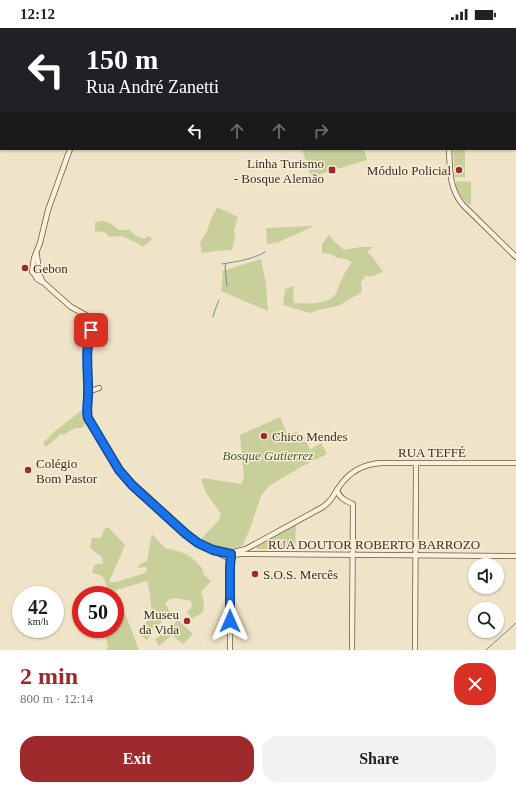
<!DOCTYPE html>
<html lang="en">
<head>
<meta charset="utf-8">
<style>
	:root { --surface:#fff; --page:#f2f2f2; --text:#202124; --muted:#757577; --accent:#9e2a2b }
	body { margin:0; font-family:"Times New Roman",serif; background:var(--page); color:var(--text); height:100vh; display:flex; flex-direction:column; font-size:15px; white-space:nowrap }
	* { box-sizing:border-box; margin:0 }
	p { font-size:13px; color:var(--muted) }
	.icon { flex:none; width:22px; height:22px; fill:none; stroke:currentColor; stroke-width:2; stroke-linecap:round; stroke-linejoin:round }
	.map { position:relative; height:622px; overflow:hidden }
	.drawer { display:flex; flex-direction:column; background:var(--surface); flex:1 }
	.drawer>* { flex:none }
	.top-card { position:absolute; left:0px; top:0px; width:516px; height:122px; box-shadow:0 1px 3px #0004; background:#202124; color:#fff; overflow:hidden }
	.fabs { position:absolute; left:468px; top:530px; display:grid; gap:8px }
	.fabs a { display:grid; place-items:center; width:36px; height:36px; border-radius:50%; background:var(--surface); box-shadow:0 1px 3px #0004; font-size:20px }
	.speed { position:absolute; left:12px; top:558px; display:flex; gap:8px; font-size:20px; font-weight:700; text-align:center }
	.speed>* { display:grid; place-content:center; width:52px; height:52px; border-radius:50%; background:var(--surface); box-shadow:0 1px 3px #0004; line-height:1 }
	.speed small { font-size:10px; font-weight:400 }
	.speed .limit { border:6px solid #d22; background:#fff; color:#111 }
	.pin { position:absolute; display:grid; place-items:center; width:34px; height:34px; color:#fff; margin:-17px; border-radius:8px; box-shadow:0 2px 6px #0006 }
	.me { position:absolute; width:44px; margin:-22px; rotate:0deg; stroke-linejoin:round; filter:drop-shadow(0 0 3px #0008) }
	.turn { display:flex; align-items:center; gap:14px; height:84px; padding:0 20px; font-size:18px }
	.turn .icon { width:52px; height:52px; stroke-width:2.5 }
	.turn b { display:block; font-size:28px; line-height:34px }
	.lanes { display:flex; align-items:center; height:38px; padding:0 20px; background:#0003; justify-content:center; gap:20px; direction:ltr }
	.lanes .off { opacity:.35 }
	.round { display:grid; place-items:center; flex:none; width:42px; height:42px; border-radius:16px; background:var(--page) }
	.head { display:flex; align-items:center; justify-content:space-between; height:68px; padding:0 20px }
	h1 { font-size:24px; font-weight:700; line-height:30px; color:var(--accent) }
	.action { display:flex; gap:8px; margin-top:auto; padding:8px 20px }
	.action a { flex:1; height:46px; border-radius:16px; background:var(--accent); color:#fff; font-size:16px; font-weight:700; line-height:46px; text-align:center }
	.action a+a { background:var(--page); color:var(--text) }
	.status { display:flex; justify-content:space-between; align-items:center; height:28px; padding:0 20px; background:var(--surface); direction:ltr }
	.status svg { height:11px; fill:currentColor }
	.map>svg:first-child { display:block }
	.green { fill:#c9cf9b }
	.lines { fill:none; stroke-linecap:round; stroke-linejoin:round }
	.stream { stroke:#6f938a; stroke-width:1 }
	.secondary-casing { stroke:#6f573f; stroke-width:6 }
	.secondary { stroke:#faf1dc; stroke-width:4.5 }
	.route-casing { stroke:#114b97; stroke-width:10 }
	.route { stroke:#1a73e8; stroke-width:7 }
	.poi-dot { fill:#9e2a2b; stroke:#f7eed8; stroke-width:1.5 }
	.labels { text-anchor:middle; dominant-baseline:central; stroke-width:3; stroke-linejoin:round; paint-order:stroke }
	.poi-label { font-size:13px; fill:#3d2e20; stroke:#f7eed8; text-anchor:start }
	.street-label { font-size:13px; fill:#3d2e20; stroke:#f7eed8 }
	.park-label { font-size:13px; font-style:italic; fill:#4d5a26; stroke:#f7eed8 }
</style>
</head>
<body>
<div class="status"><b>12:12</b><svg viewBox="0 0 49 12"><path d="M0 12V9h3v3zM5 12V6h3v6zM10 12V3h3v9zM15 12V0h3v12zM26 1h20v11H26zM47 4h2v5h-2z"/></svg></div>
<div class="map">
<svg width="516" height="622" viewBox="0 0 516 622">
	<rect width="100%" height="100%" fill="#f0e4c8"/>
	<g class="green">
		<path d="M302,121H363L365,125L367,132L311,149Z"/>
		<path d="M453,121H465V149H455Z"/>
		<path d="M458,153L471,154V177C462,174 456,164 455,155Z"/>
		<path d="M217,179L238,189L234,202L235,210L232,222L216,223L202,225L200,215L207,203L211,191Z"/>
		<path d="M104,193L110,195L119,202H129L137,208L144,211L149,208L152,211L143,219L135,214L122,208L110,209L104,204L95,203V194Z"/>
		<path d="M314,198L279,214L267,216L266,200Z"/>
		<path d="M329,207L334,213L344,222L360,219H373L367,224L374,231L383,244L373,248H365L361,255L362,264L338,278L319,282L310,285L283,277L285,261L294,258L293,267L294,275C304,276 324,276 332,270C338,266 338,257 342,251C344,245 348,240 352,234L346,231L337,230L331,226L322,225V216Z"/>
		<path d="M261,231L266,256L268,283L221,263L223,243Z"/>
		<path d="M82,382L84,383L85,389L88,393L82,400H75L63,407L62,405L46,419L43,415L55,403Z"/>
		<path d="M280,389L288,408L296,403L303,414L308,411L307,415L310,422L321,415L327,426L301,439L269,458L261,468L252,495L243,517C227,525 215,519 201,511L219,492L221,486L206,465L201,452L203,450L241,456L244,450L240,407Z"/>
		<path d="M295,497L296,498L295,521H257L256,519Z"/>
		<path d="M108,499L125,517L109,554H116L145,545L147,542L146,539L137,540L140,536L147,533L152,506L165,520L181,524L191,529L202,540L204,547L211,553L201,564L204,574L203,584L192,591L187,584L192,579L191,573L176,570L170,571L165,575L170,584L166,585L160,596L152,601L151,606L147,612C143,610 141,606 140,602L153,586L151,577L150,567L147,553L116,562L139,622H106L108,619L105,607L110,601H115V596L116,594H115V567H104L107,565C106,552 105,547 92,545L94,537L103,535L102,529L95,524L90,519L92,510H101L104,501Z"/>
		<path d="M178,592L193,606L183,616L172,607L159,618L155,611L168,602Z"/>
	</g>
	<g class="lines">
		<g class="stream">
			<path d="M222,236C235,234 254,231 265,224"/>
			<path d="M226,236L225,239L227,258"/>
			<path d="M213,289L215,282L219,272"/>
			<path d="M486,622L516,595"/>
		</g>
		<defs>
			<g id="secondary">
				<path d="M442,0V1"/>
				<path d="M128,1L129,0"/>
				<path d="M449,121C450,141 449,161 463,177L516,229"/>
				<path d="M37,227C37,232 40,243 39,246L43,254"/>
				<path d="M39,246L35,247L32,244L34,230L40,215L48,182L70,121"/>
				<path d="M35,247L37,251L44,255L71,279L95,292L89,309L87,326L88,369L87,385L88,390L119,442L125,449L140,464L192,511L202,517L228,530L231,529"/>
				<path d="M88,364L99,360"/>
				<path d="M337,462C339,470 346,473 353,476L352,622"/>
				<path d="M218,523L229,525L246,521L321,480C330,475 333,468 339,459C349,444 364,436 381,435H516"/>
				<path d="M233,527L240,526L516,528"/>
				<path d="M230,622V538L231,528"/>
				<path d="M415,622L416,435"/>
			</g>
		</defs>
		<use href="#secondary" class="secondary-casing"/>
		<use href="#secondary" class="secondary"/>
	</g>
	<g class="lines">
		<defs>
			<path id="route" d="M91,302C84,324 89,345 88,368C88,375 86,383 88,390L119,442L132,457L186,506L198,515L213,522L231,526V528L230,538V593"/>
		</defs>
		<use href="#route" class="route-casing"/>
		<use href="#route" class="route"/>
	</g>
	<g class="poi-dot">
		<rect x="328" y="138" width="8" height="8" rx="2"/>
		<circle cx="459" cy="142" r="4"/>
		<circle cx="25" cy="240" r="4"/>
		<circle cx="264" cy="408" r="4"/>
		<circle cx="28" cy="442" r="4"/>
		<circle cx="255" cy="546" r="4"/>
		<circle cx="187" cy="593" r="4"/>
	</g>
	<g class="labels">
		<g class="poi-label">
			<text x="324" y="135" text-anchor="end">Linha Turismo<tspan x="324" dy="15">- Bosque Alemão</tspan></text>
			<text x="451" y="142" text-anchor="end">Módulo Policial</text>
			<text x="33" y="240">Gebon</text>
			<text x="272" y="408">Chico Mendes</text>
			<text x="36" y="435">Colégio<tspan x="36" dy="15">Bom Pastor</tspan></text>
			<text x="263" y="546">S.O.S. Mercês</text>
			<text x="179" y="586" text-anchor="end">Museu<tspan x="179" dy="15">da Vida</tspan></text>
		</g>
		<g class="street-label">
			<text x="432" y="424">RUA TEFFÉ</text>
			<text x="374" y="516">RUA DOUTOR ROBERTO BARROZO</text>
		</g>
		<g class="park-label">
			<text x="268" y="427">Bosque Gutierrez</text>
		</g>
	</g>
</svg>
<div class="fabs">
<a><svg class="icon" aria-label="sound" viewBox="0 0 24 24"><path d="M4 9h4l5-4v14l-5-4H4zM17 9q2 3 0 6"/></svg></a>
<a><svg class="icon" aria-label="search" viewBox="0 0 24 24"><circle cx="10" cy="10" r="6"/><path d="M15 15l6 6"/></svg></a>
</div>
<div class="speed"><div>42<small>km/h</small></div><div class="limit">50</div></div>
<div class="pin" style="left:91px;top:302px;background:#d93025"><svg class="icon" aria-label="arrive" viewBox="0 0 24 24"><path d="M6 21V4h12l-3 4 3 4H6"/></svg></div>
<svg class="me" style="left:230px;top:593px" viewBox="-20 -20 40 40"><path d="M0-17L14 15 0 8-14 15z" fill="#1a73e8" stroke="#fff" stroke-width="4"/></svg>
<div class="top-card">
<div class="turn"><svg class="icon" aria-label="left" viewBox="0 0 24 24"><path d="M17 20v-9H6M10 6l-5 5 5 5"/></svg><div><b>150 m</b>Rua André Zanetti</div></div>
<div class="lanes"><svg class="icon" aria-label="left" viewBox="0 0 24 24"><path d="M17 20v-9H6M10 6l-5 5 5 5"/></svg><svg class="icon off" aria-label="ahead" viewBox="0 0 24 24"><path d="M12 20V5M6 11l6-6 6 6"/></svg><svg class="icon off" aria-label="ahead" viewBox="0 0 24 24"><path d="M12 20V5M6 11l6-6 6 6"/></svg><svg class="icon off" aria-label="right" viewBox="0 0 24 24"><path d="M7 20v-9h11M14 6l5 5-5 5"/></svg></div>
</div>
</div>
<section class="drawer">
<div class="head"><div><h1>2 min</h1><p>800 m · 12:14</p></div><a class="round" style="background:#d93025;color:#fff"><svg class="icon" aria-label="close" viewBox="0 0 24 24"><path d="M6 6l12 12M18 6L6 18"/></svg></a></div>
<div class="action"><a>Exit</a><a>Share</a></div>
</section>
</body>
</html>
